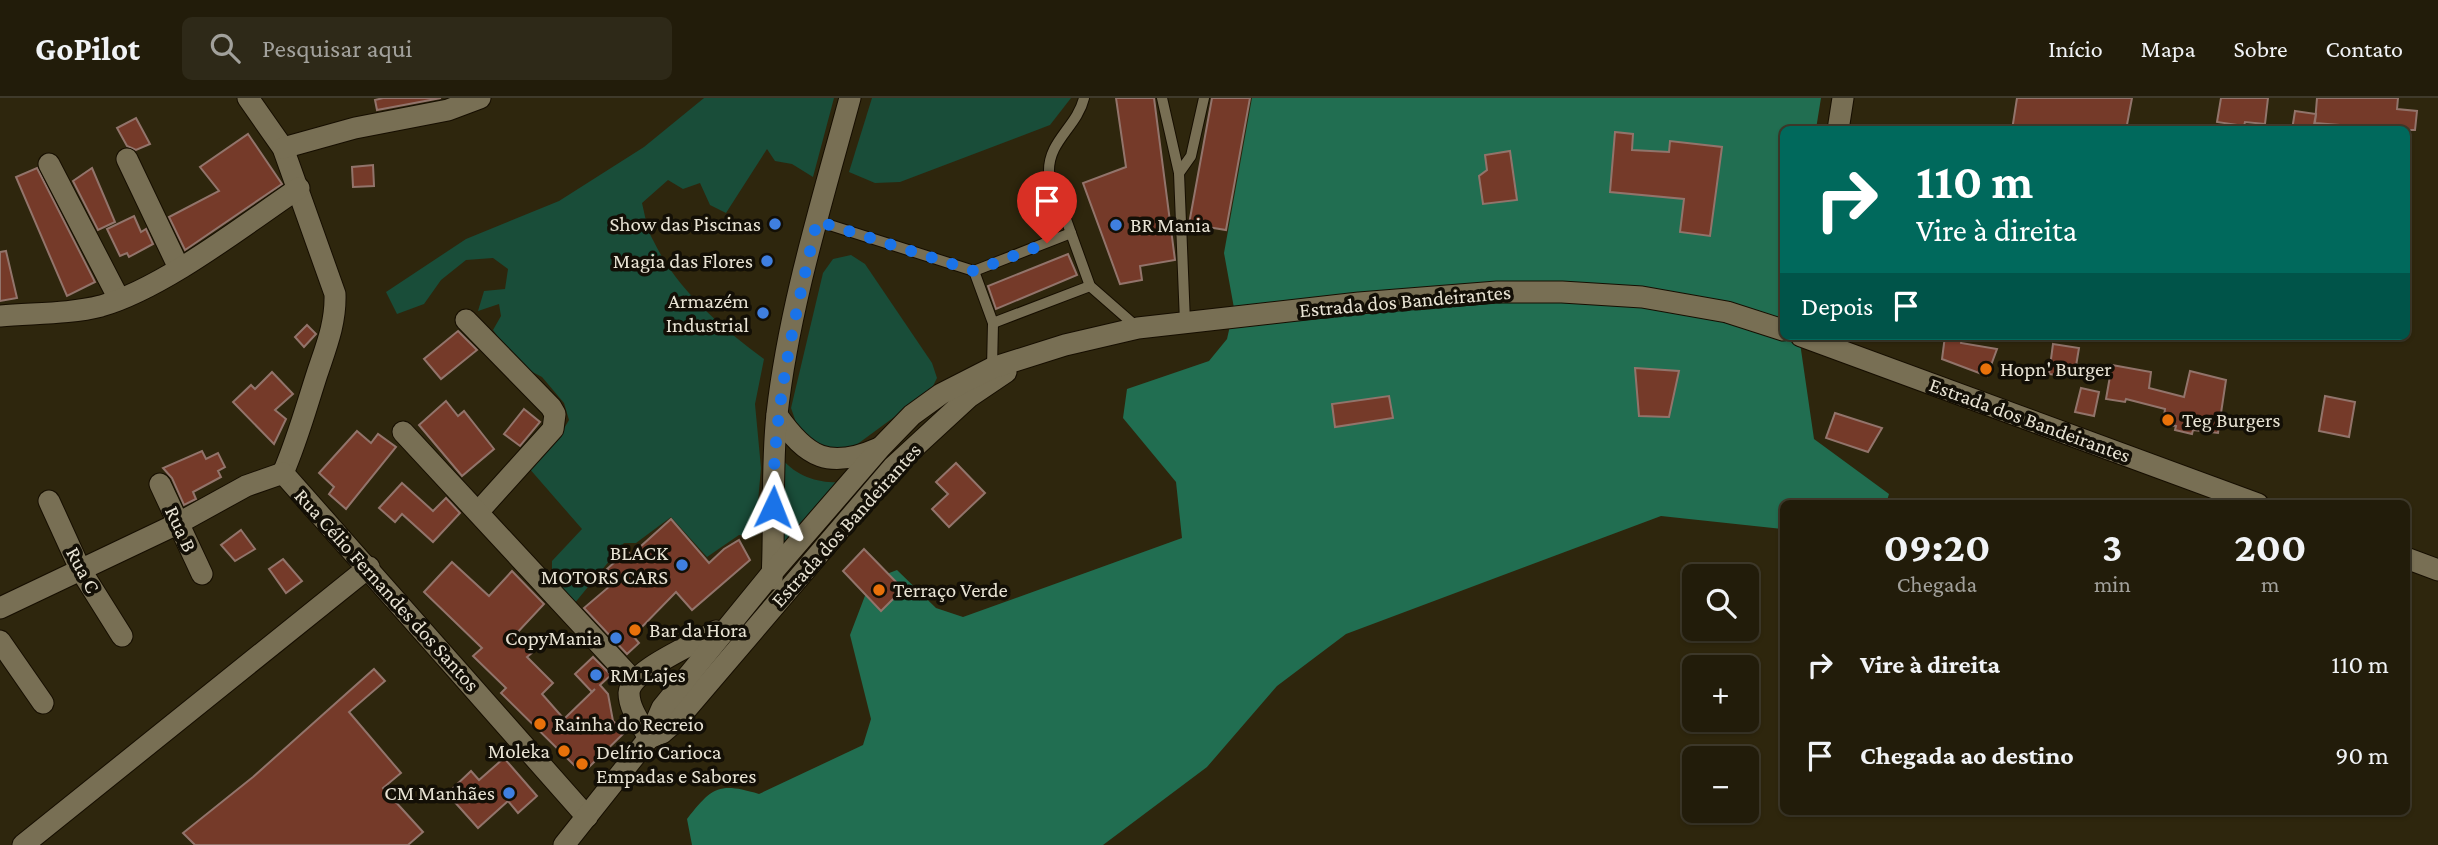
<!DOCTYPE html>
<html lang="pt">
<head>
<meta charset="utf-8">
<style>
	:root { --surface:#221c0a; --page:#2e2918; --text:#f1f3f6; --muted:#a2a19c; --line:#3f3a2b }
	body { margin:0; font-family:"Crimson Pro",serif; background:var(--page); color:var(--text); height:100vh; display:flex; flex-direction:column; font-size:26px; white-space:nowrap }
	* { box-sizing:border-box; margin:0 }
	p { font-size:23px; color:var(--muted) }
	.icon { flex:none; width:38px; height:38px; fill:none; stroke:currentColor; stroke-width:2; stroke-linecap:round; stroke-linejoin:round }
	.map { position:relative; flex:1; overflow:hidden }
	.side { position:absolute; left:1780px; top:402px; width:630px; height:315px; display:flex; flex-direction:column; background:var(--surface); border-radius:10px; box-shadow:0 2px 5px #0004,0 0 0 2px var(--line) }
	.side>* { flex:none }
	.guide { position:absolute; left:1780px; top:28px; width:630px; height:214px; border-radius:10px; box-shadow:0 2px 5px #0004,0 0 0 2px var(--line); background:#00695c; color:#fff; overflow:hidden }
	.controls { position:absolute; left:1682px; top:466px; display:grid; gap:14px }
	.controls a { display:grid; place-items:center; width:77px; height:77px; border-radius:10px; background:var(--surface); box-shadow:0 2px 5px #0004,0 0 0 2px var(--line); font-size:35px }
	.pin { position:absolute; display:grid; place-items:center; width:60px; height:60px; color:#fff; margin:-72px -30px; border-radius:50% 50% 50% 0; rotate:-45deg; box-shadow:0 0 7px #0007 }
	.pin .icon { rotate:45deg }
	.me { position:absolute; width:77px; margin:-38px; rotate:2deg; stroke-linejoin:round; filter:drop-shadow(0 0 5px #0008) }
	.turn { display:flex; align-items:center; gap:24px; height:147px; padding:0 21px; font-size:32px }
	.turn .icon { width:91px; height:91px; stroke-width:2.5 }
	.turn b { display:block; font-size:49px; line-height:60px }
	.then { display:flex; align-items:center; height:66px; padding:0 21px; background:#0003; gap:14px; font-size:26px }
	.eta { display:flex; justify-content:space-evenly; align-items:center; height:119px; text-align:center }
	.eta b { font-size:42px; font-weight:700; line-height:49px }
	ul { padding:0; list-style:none }
	li { display:flex; align-items:center; gap:21px; height:91px; padding:0 21px }
	li div { flex:1 }
	li b { display:block; font-size:26px }
	li em { font-style:normal }
	header { display:flex; align-items:center; gap:42px; box-sizing:border-box; height:98px; padding:0 35px; background:var(--surface); border-bottom:2px solid var(--line) }
	header strong { font-size:33px }
	nav { display:flex; gap:38px; margin-inline-start:auto; font-size:24px }
	.search { width:490px; height:63px; background:var(--page); display:flex; align-items:center; gap:18px; box-sizing:border-box; padding:0 24px; border-radius:10px; color:var(--muted); font-size:26px }
	.map>svg:first-child { display:block }
	.green { fill:#194d39 }
	.forest { fill:#216e51 }
	.building { fill:#753a29; stroke:#92746b; stroke-width:2 }
	.lines { fill:none; stroke-linecap:round; stroke-linejoin:round }
	.lane-casing { stroke:#160e00; stroke-width:12 }
	.street-casing { stroke:#160e00; stroke-width:23 }
	.secondary-casing { stroke:#160e00; stroke-width:23 }
	.lane { stroke:#786f54; stroke-width:10 }
	.street { stroke:#786f54; stroke-width:21 }
	.secondary { stroke:#786f54; stroke-width:21 }
	.route { stroke:#1a73e8; stroke-width:12; stroke-dasharray:0 21.6 }
	.shop-dot { fill:#3f7fe0; stroke:#130f06; stroke-width:2.5 }
	.food-dot { fill:#e8710a; stroke:#130f06; stroke-width:2.5 }
	.labels { text-anchor:middle; dominant-baseline:central; stroke-width:7; stroke-linejoin:round; paint-order:stroke }
	.poi-label { font-size:21px; fill:#e8e3d4; stroke:#130f06; text-anchor:start }
	.street-label { font-size:21px; fill:#e8e3d4; stroke:#130f06 }
</style>
</head>
<body>
<header>
<strong>GoPilot</strong>
<div class="search"><svg class="icon" aria-label="search" viewBox="0 0 24 24"><circle cx="10" cy="10" r="6"/><path d="M15 15l6 6"/></svg>Pesquisar aqui</div>
<nav><a>Início</a><a>Mapa</a><a>Sobre</a><a>Contato</a></nav>
</header>
<div class="map">
<svg width="2438" height="747" viewBox="0 0 2438 747">
	<rect width="100%" height="100%" fill="#2e260d"/>
	<g class="green">
		<path d="M704,0H834L813,79L792,66L775,63L767,51L726,115L710,107L700,85L683,91L668,82L642,105C645,117 647,132 653,142C677,192 721,229 764,261L755,306L761,370L755,438L739,437L707,459L671,419L636,445H624L574,506L552,479V463L582,431L528,369L556,344L569,322L564,305L542,279L517,266L493,232L501,218L499,206L478,213L484,193L505,191L508,171L493,160L466,162L441,182L424,206L397,216L386,194L466,141L559,103L644,49Z"/>
		<path d="M872,0H1071L1050,27L900,84L875,85L849,74Z"/>
		<path d="M851,157L865,166L932,265L937,280L931,292L848,353L828,355L800,336L791,310L823,175L833,161Z"/>
		<path d="M782,361C798,380 822,386 845,384L779,459Z"/>
	</g>
	<path class="forest" d="M1252,0H1821L1816,31L1783,32V238H1799L1814,341L1889,396L1886,406H1783V431L1661,418L1346,536L1277,588L1207,669L1103,747H692L687,721C712,689 719,684 759,696L863,647L871,621L850,537L871,482L897,472L936,510L963,519L1182,440L1176,384L1123,320L1127,291L1209,263L1227,241L1234,210L1224,155Z"/>
	<g class="building">
		<path d="M383,0H441L377,12L375,2Z"/>
		<path d="M1116,0H1154L1175,162L1140,168L1142,182L1120,186L1083,85L1126,69Z"/>
		<path d="M1212,0H1250L1226,132L1189,126Z"/>
		<path d="M2017,0H2132L2126,32H2012Z"/>
		<path d="M2221,0H2268L2265,26L2245,24L2244,28L2217,24Z"/>
		<path d="M2317,0H2398L2397,11L2417,13L2415,32H2339V27L2315,25Z"/>
		<path d="M2295,13L2316,16L2313,32H2292Z"/>
		<path d="M136,20L150,46L136,52L127,48L117,30Z"/>
		<path d="M1615,34L1633,36L1632,52L1669,54L1670,43L1722,49L1710,138L1680,134L1684,101L1610,94Z"/>
		<path d="M248,36L282,86L185,152L169,119L219,93L200,69Z"/>
		<path d="M1510,53L1517,102L1483,106L1479,78L1487,72L1485,57Z"/>
		<path d="M373,67L374,88L353,89L352,69Z"/>
		<path d="M37,70L95,184L67,198L16,79Z"/>
		<path d="M92,70L115,124L98,132L73,83Z"/>
		<path d="M134,118L141,134L146,131L153,146L129,159L127,155L120,158L107,131Z"/>
		<path d="M6,153L17,200L0,203V154Z"/>
		<path d="M1068,156L1077,177L996,211L988,188Z"/>
		<path d="M307,227L316,236L304,249L295,239Z"/>
		<path d="M458,233L477,252L441,281L424,261Z"/>
		<path d="M1945,238H1962L1961,245L1997,251L1987,278L1942,261Z"/>
		<path d="M2053,246L2079,250L2074,280L2049,276Z"/>
		<path d="M2112,267L2151,274L2149,290L2184,299L2190,273L2226,282L2218,335L2193,332L2192,336L2175,332L2176,328L2163,326L2165,311L2126,301L2125,304L2106,301Z"/>
		<path d="M1635,270L1679,273L1669,319L1639,318Z"/>
		<path d="M272,274L293,296L275,312L286,321L274,346L233,304L251,287L255,291Z"/>
		<path d="M2081,290L2099,294L2094,318L2075,314Z"/>
		<path d="M1389,298L1393,320L1335,329L1332,306Z"/>
		<path d="M2325,298L2355,304L2349,339L2319,333Z"/>
		<path d="M446,303L458,318L464,313L494,351L462,378L419,327Z"/>
		<path d="M524,311L540,324L520,348L504,336Z"/>
		<path d="M1835,315L1882,330L1868,354L1826,340Z"/>
		<path d="M357,333L371,345L378,336L396,349L346,411L329,396L334,389L319,375Z"/>
		<path d="M202,353L206,361L218,355L225,369L218,373L221,379L193,394L196,401L184,407L172,380L163,370Z"/>
		<path d="M956,365L985,395L949,429L932,411L948,396L936,384Z"/>
		<path d="M402,385L433,413L446,400L460,415L433,444L402,416L395,424L379,410Z"/>
		<path d="M671,421L709,465L724,451L739,442L750,462L692,512L676,494L633,538L639,545L627,556L584,510L617,482L607,471L627,453L631,457Z"/>
		<path d="M241,432L255,451L235,463L221,447Z"/>
		<path d="M864,451L903,491L881,513L843,473Z"/>
		<path d="M283,461L302,483L286,495L269,471Z"/>
		<path d="M452,464L489,498L512,473L544,506L515,537L533,554L527,559L553,585L542,596L564,621L595,591L592,594L575,576L593,559L611,577L600,587L608,596L613,623L625,634L589,669H576L501,595L506,590L473,558L482,550L424,494Z"/>
		<path d="M374,571L385,583L349,614L401,675L383,690L423,734L408,747H195L183,735L253,679Z"/>
		<path d="M504,660L537,698L518,715L508,703L478,730L452,701L456,697L451,692L471,673L479,682Z"/>
	</g>
	<g class="lines">
		<defs>
			<g id="lane">
				<path d="M1084,0C1077,29 1048,43 1049,74L1090,188L1138,230"/>
				<path d="M1162,0L1179,75L1185,224"/>
				<path d="M1179,75L1191,58L1204,0"/>
				<path d="M817,123L974,173L993,225L992,270"/>
				<path d="M974,173L1071,135"/>
				<path d="M993,225L1090,188"/>
			</g>
			<g id="street">
				<path d="M248,0L283,50L335,196C336,225 326,249 317,276C306,310 297,343 283,375"/>
				<path d="M1838,32L1843,0"/>
				<path d="M283,50L355,30L448,12L480,0"/>
				<path d="M127,61L179,170"/>
				<path d="M49,66L119,201"/>
				<path d="M0,218C33,215 70,216 101,208C164,190 244,127 299,90"/>
				<path d="M466,222L551,309L555,316L553,331L479,413"/>
				<path d="M403,334L633,582"/>
				<path d="M283,375L587,719"/>
				<path d="M160,386L202,476"/>
				<path d="M49,403L80,471L122,538"/>
				<path d="M0,510L177,426L246,388L283,375"/>
				<path d="M0,543L43,605"/>
				<path d="M23,747L369,469"/>
			</g>
			<g id="secondary">
				<path d="M1801,238L2258,406"/>
				<path d="M777,317C807,360 829,372 879,350"/>
				<path d="M2406,460L2438,472"/>
				<path d="M772,481C775,426 771,371 777,316C789,209 822,104 850,0"/>
				<path d="M649,640L662,635L678,621L893,369L969,299L1006,274"/>
				<path d="M649,640C641,626 629,611 629,595C630,572 696,546 716,533"/>
				<path d="M564,747L649,640L662,610L772,475L881,349L912,317L941,296L992,270L1065,247L1138,230L1359,205L1497,194H1562L1642,199L1727,214L1783,232"/>
			</g>
		</defs>
		<use href="#lane" class="lane-casing"/>
		<use href="#street" class="street-casing"/>
		<use href="#secondary" class="secondary-casing"/>
		<use href="#lane" class="lane"/>
		<use href="#street" class="street"/>
		<use href="#secondary" class="secondary"/>
	</g>
	<g class="lines">
		<path class="route" d="M773,409C773,310 795,218 817,123L974,173L1047,145"/>
	</g>
	<g class="shop-dot">
		<circle cx="775" cy="126" r="7"/>
		<circle cx="1116" cy="127" r="7"/>
		<circle cx="767" cy="163" r="7"/>
		<circle cx="763" cy="215" r="7"/>
		<circle cx="682" cy="467" r="7"/>
		<circle cx="616" cy="540" r="7"/>
		<circle cx="596" cy="577" r="7"/>
		<circle cx="509" cy="695" r="7"/>
	</g>
	<g class="food-dot">
		<circle cx="1986" cy="271" r="7"/>
		<circle cx="2168" cy="322" r="7"/>
		<circle cx="879" cy="492" r="7"/>
		<circle cx="635" cy="532" r="7"/>
		<circle cx="540" cy="626" r="7"/>
		<circle cx="564" cy="653" r="7"/>
		<circle cx="582" cy="666" r="7"/>
	</g>
	<g class="labels">
		<g class="poi-label">
			<text x="761" y="126" text-anchor="end">Show das Piscinas</text>
			<text x="1130" y="127">BR Mania</text>
			<text x="753" y="163" text-anchor="end">Magia das Flores</text>
			<text x="749" y="203" text-anchor="end">Armazém<tspan x="749" dy="24">Industrial</tspan></text>
			<text x="2000" y="271">Hopn' Burger</text>
			<text x="2182" y="322">Teg Burgers</text>
			<text x="668" y="455" text-anchor="end">BLACK<tspan x="668" dy="24">MOTORS CARS</tspan></text>
			<text x="893" y="492">Terraço Verde</text>
			<text x="649" y="532">Bar da Hora</text>
			<text x="602" y="540" text-anchor="end">CopyMania</text>
			<text x="610" y="577">RM Lajes</text>
			<text x="554" y="626">Rainha do Recreio</text>
			<text x="550" y="653" text-anchor="end">Moleka</text>
			<text x="596" y="654">Delírio Carioca<tspan x="596" dy="24">Empadas e Sabores</tspan></text>
			<text x="495" y="695" text-anchor="end">CM Manhães</text>
		</g>
		<g class="street-label">
			<text transform="translate(1405 203) rotate(-5)">Estrada dos Bandeirantes</text>
			<text transform="translate(2030 322) rotate(20)">Estrada dos Bandeirantes</text>
			<text transform="translate(846 427) rotate(-48)">Estrada dos Bandeirantes</text>
			<text transform="translate(181 431) rotate(65)">Rua B</text>
			<text transform="translate(83 472) rotate(62)">Rua C</text>
			<text transform="translate(387 492) rotate(48)">Rua Célio Fernandes dos Santos</text>
		</g>
	</g>
</svg>
<div class="controls">
<a><svg class="icon" aria-label="search" viewBox="0 0 24 24"><circle cx="10" cy="10" r="6"/><path d="M15 15l6 6"/></svg></a>
<a>+</a>
<a>−</a>
</div>
<div class="pin" style="left:1047px;top:145px;background:#d93025"><svg class="icon" aria-label="arrive" viewBox="0 0 24 24"><path d="M6 21V4h12l-3 4 3 4H6"/></svg></div>
<svg class="me" style="left:773px;top:409px" viewBox="-20 -20 40 40"><path d="M0-17L14 15 0 8-14 15z" fill="#1a73e8" stroke="#fff" stroke-width="4"/></svg>
<div class="guide">
<div class="turn"><svg class="icon" aria-label="right" viewBox="0 0 24 24"><path d="M7 20v-9h11M14 6l5 5-5 5"/></svg><div><b>110 m</b>Vire à direita</div></div>
<div class="then">Depois<svg class="icon" aria-label="arrive" viewBox="0 0 24 24"><path d="M6 21V4h12l-3 4 3 4H6"/></svg></div>
</div>
<section class="side">
<div class="eta">
<div><b>09:20</b><p>Chegada</p></div>
<div><b>3</b><p>min</p></div>
<div><b>200</b><p>m</p></div>
</div>
<ul>
<li><svg class="icon" aria-label="right" viewBox="0 0 24 24"><path d="M7 20v-9h11M14 6l5 5-5 5"/></svg><div><b>Vire à direita</b></div><em>110 m</em></li>
<li><svg class="icon" aria-label="arrive" viewBox="0 0 24 24"><path d="M6 21V4h12l-3 4 3 4H6"/></svg><div><b>Chegada ao destino</b></div><em>90 m</em></li>
</ul>
</section>
</div>
</body>
</html>
